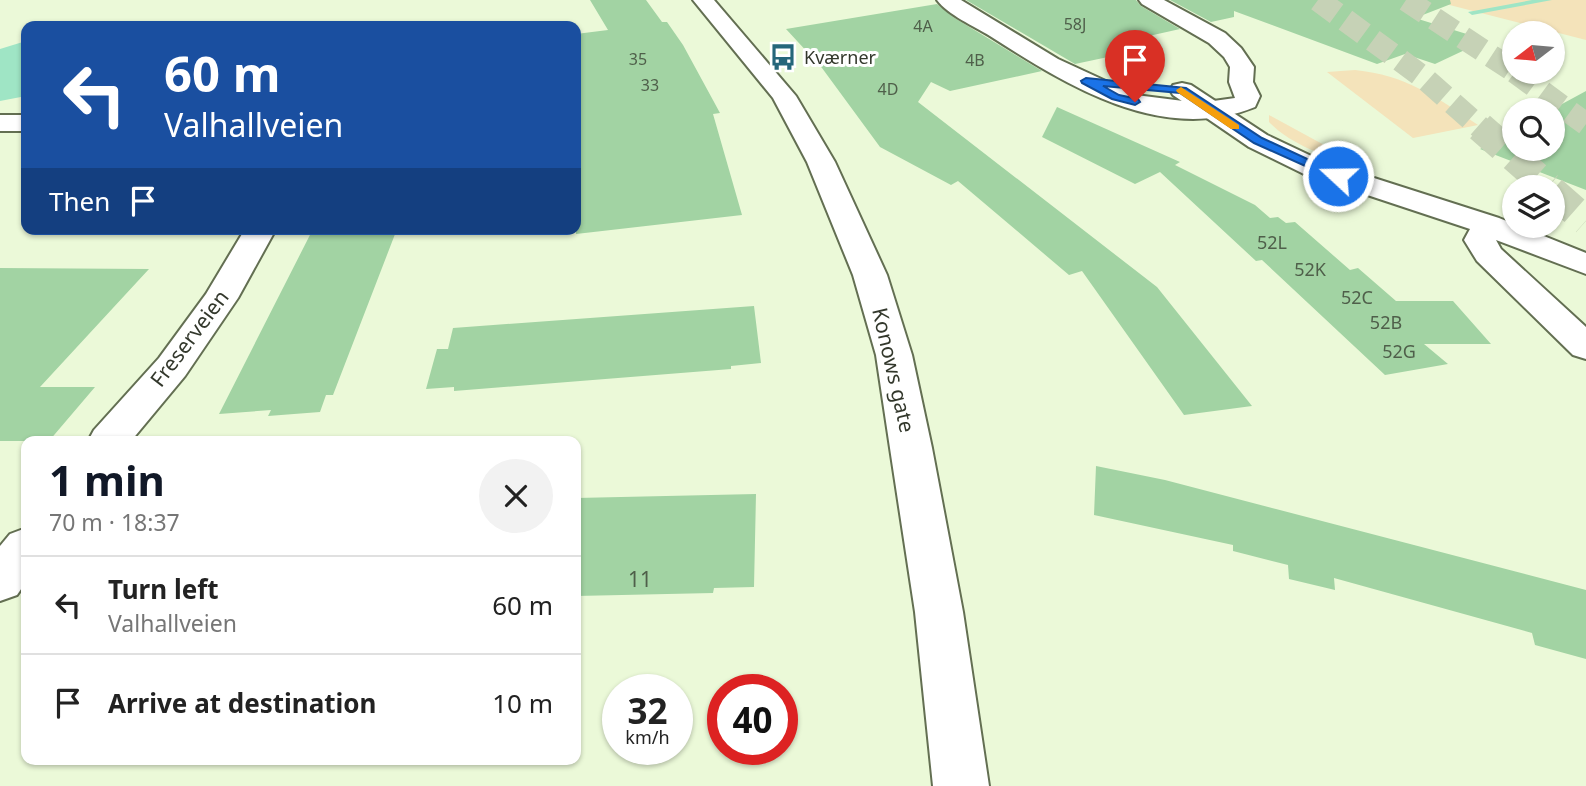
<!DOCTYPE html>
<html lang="en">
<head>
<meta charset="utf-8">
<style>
	:root { --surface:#fff; --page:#f2f2f2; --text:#222; --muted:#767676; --line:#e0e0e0; --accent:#111827 }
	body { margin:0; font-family:"Noto Sans",sans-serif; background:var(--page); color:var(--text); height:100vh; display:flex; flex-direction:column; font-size:26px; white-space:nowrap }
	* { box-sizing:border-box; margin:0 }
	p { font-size:23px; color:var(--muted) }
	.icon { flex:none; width:38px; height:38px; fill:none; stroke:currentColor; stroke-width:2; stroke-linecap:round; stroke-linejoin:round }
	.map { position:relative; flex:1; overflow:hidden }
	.panel { position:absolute; left:21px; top:436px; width:560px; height:329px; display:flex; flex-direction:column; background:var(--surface); border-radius:14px; box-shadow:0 2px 5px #0004 }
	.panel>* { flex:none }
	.top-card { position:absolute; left:21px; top:21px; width:560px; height:214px; border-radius:14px; box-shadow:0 2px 5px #0004; background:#1a4fa0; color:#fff; overflow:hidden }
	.needle { width:46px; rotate:254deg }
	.tools { position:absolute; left:1502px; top:21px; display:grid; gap:14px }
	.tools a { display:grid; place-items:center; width:63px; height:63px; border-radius:50%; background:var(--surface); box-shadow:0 2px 5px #0004; font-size:35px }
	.speed { position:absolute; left:602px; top:674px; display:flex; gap:14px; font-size:35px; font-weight:700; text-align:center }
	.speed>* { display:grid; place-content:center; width:91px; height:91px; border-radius:50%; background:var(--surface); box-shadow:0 2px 5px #0004; line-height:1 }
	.speed small { font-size:18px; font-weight:400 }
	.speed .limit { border:10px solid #d22; background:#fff; color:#111 }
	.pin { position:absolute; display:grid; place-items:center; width:60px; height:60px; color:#fff; margin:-72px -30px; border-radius:50% 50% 50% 0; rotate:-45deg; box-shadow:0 0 7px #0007 }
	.pin .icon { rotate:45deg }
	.me { position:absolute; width:77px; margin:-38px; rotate:291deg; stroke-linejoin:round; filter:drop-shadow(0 0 5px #0008) }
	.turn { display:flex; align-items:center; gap:24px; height:147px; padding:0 28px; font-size:32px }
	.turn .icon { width:91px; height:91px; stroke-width:2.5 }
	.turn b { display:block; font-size:49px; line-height:60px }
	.then { display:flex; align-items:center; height:66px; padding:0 28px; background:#0003; gap:14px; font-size:26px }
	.round { display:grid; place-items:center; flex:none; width:74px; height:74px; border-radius:37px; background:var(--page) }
	.overview { display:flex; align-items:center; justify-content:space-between; height:119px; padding:0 28px }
	h1 { font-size:42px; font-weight:700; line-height:52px; color:var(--accent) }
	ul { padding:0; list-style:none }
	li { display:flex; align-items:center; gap:21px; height:98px; padding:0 28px; border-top:2px solid var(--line) }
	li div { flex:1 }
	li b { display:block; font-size:26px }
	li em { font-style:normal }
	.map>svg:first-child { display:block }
	.green { fill:#f4e3ba }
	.water { fill:#9fe5c5 }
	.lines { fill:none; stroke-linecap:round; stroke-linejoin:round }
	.stream { fill:#9fe5c5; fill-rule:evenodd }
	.building { fill:#a2d3a3 }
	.highway-tunnel-far1 { stroke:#c6d2b6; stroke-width:23; stroke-dasharray:23 11; stroke-linecap:butt }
	.highway-tunnel { stroke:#c6d2b6; stroke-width:30; stroke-dasharray:30 15; stroke-linecap:butt }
	.minor-casing { stroke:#636f52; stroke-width:4 }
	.major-casing { stroke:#636f52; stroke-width:4 }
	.minor { fill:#fff; fill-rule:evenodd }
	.major { fill:#fff; fill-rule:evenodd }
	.route { fill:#1a73e8; stroke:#114b97; stroke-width:2 }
	.slow { fill:#f59e0b }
	.labels { text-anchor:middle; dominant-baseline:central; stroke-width:6; stroke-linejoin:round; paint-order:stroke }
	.far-number-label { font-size:16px; fill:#4f5f4a }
	.far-poi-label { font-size:18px; fill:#33382c; stroke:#fff; text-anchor:start }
	.number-label { font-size:18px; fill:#4f5f4a }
	.street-label { font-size:21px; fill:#33382c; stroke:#fff }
	.near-number-label { font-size:21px; fill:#4f5f4a }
</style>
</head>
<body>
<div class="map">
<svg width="1586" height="786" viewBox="0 0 1586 786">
	<rect width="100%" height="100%" fill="#ebf9d8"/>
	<g class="green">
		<path d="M1430,0H1586V40Z"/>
		<path d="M1355,70C1406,75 1436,97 1478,125L1413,138L1327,72Z"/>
		<path d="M1269,115L1359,164L1356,166C1327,157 1291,145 1269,122Z"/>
	</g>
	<path class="water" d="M26,41V96L0,101V49Z"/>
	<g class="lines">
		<path class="stream" d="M1532,0H1552L1472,15L1468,12Z"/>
	</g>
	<g class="building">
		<path d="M590,0H646L662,22H667L683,45L720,113L713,114L742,215L576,234V34L608,30Z"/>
		<path d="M966,0H1136L1141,6L1180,29L1131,40L1137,43L1132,44L1141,50L1075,64Z"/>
		<path d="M1170,0H1450L1451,4L1415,18L1486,40L1435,64L1405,54L1377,64L1234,11V17L1211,22Z"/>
		<path d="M937,4L953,17L1042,71L950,91L931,82L918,102L1157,287L1252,406L1184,415L1082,271L1069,275L958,181L951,185L880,147L822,68L786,29Z"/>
		<path d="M1586,91V190L1480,149L1514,131V149H1552L1551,110Z"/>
		<path d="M1057,107L1180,162L1175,165L1255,205L1270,218L1278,217L1286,223L1295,222L1350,270L1358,268L1396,301H1453L1491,344H1424L1448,364L1385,375L1262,260L1256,261L1160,172L1135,184L1042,137Z"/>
		<path d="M313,229H397L333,395H326L320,412L268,416L271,410L219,414Z"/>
		<path d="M0,268L149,269L40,387H95L49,441H0Z"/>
		<path d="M754,306L761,363L731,366V369L454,391V387L426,389L437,349H448L453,328Z"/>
		<path d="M1096,466L1165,480L1586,590V659L1535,645L1532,633L1334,578L1335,590L1289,579L1288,565L1233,551V545L1094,515Z"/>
		<path d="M756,494L754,587L714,588L713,593L576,596V498Z"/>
	</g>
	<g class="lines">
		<g class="highway-tunnel-far1">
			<path d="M1318,0L1423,77L1482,129"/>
			<path d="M1406,0L1514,71"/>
			<path d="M1515,72L1586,124"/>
		</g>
		<g class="highway-tunnel">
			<path d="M1480,127L1548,187"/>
			<path d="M1552,191L1586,221"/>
		</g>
		<defs>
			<g id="minor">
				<path d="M1182,83L1191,85L1267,135L1324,162L1499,218L1586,253V274L1496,240L1501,249L1586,327V359L1573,355L1477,261L1464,240L1470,229L1304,174L1249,147L1173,95L1170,90L1173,85Z"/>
				<rect x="0" y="115" width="26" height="16"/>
				<path d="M245,229H276L238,298L185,376L131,441H88L94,430L159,358L206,294Z"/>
				<path d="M26,528V582L17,595L0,601V546L10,534Z"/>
			</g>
			<g id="major">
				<path d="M693,0H714L796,96L835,162L887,275L912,355L932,448L963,612L989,786H933L915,612L890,448L876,355L853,275L807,162L773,98Z"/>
				<path d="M937,0H961L1058,59L1136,95L1199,103L1235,98L1229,82L1230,67L1224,57L1209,43L1142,4L1139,0H1164L1225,33L1241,48L1254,67L1253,82L1260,96L1255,107C1162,145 1066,85 990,36C974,26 948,15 937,0Z"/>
			</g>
		</defs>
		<use href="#minor" class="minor-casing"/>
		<use href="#major" class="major-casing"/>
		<use href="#minor" class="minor"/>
		<use href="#major" class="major"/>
	</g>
	<path class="route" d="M1086,78L1186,88L1262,138L1344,176L1334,179L1254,143L1180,93L1103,86L1119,95L1138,99L1140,102L1135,105L1112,99L1082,83L1081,81Z"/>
	<path class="slow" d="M1181,87L1239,125V129H1231L1177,92L1176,90Z"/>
	<defs>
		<symbol id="bus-bare" viewBox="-9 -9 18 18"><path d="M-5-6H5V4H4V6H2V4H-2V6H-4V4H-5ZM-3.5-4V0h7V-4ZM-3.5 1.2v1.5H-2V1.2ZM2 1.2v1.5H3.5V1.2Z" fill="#25667a" stroke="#fff" stroke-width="2.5" paint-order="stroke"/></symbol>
	</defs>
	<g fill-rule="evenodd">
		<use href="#bus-bare" x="764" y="38" width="38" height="38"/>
	</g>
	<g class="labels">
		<g class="far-number-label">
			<text x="1075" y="24">58J</text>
			<text x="923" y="26">4A</text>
			<text x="638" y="59">35</text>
			<text x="975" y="60">4B</text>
			<text x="650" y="85">33</text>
			<text x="888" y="89">4D</text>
		</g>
		<g class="far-poi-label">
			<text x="804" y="57">Kværner</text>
		</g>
		<g class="number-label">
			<text x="1272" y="242">52L</text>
			<text x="1310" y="269">52K</text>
			<text x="1357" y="297">52C</text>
			<text x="1386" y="322">52B</text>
			<text x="1399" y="351">52G</text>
		</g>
		<g class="street-label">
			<text transform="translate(189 338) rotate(-53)">Freserveien</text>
			<text transform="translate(894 370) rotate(77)">Konows gate</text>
		</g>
		<g class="near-number-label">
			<text x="640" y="579">11</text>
		</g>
	</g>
</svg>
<div class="tools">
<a><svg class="needle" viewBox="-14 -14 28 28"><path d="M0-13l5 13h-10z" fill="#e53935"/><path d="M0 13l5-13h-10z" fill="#767676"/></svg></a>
<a><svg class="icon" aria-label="search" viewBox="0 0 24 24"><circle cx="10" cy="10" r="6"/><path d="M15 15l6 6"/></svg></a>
<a><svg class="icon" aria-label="layers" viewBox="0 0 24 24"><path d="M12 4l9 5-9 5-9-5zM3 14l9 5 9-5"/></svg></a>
</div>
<div class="speed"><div>32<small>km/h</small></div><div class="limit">40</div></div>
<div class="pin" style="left:1135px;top:102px;background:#d93025"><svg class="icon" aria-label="arrive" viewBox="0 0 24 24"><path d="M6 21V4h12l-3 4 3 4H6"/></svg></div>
<svg class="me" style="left:1338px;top:176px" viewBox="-20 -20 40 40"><circle r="17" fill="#1a73e8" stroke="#fff" stroke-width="3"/><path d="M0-11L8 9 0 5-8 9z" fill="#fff"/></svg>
<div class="top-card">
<div class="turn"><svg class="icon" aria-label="left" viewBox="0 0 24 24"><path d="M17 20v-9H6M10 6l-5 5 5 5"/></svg><div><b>60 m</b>Valhallveien</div></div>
<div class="then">Then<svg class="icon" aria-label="arrive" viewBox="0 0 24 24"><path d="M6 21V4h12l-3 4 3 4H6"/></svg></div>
</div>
<section class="panel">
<div class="overview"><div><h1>1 min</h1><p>70 m · 18:37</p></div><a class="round"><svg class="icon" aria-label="close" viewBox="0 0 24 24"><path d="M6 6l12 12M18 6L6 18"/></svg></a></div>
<ul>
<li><svg class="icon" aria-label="left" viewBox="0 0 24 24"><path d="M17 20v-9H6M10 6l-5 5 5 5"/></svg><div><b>Turn left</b><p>Valhallveien</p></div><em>60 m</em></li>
<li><svg class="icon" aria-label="arrive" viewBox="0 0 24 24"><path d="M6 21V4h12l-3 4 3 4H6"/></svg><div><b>Arrive at destination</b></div><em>10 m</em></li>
</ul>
</section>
</div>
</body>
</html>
